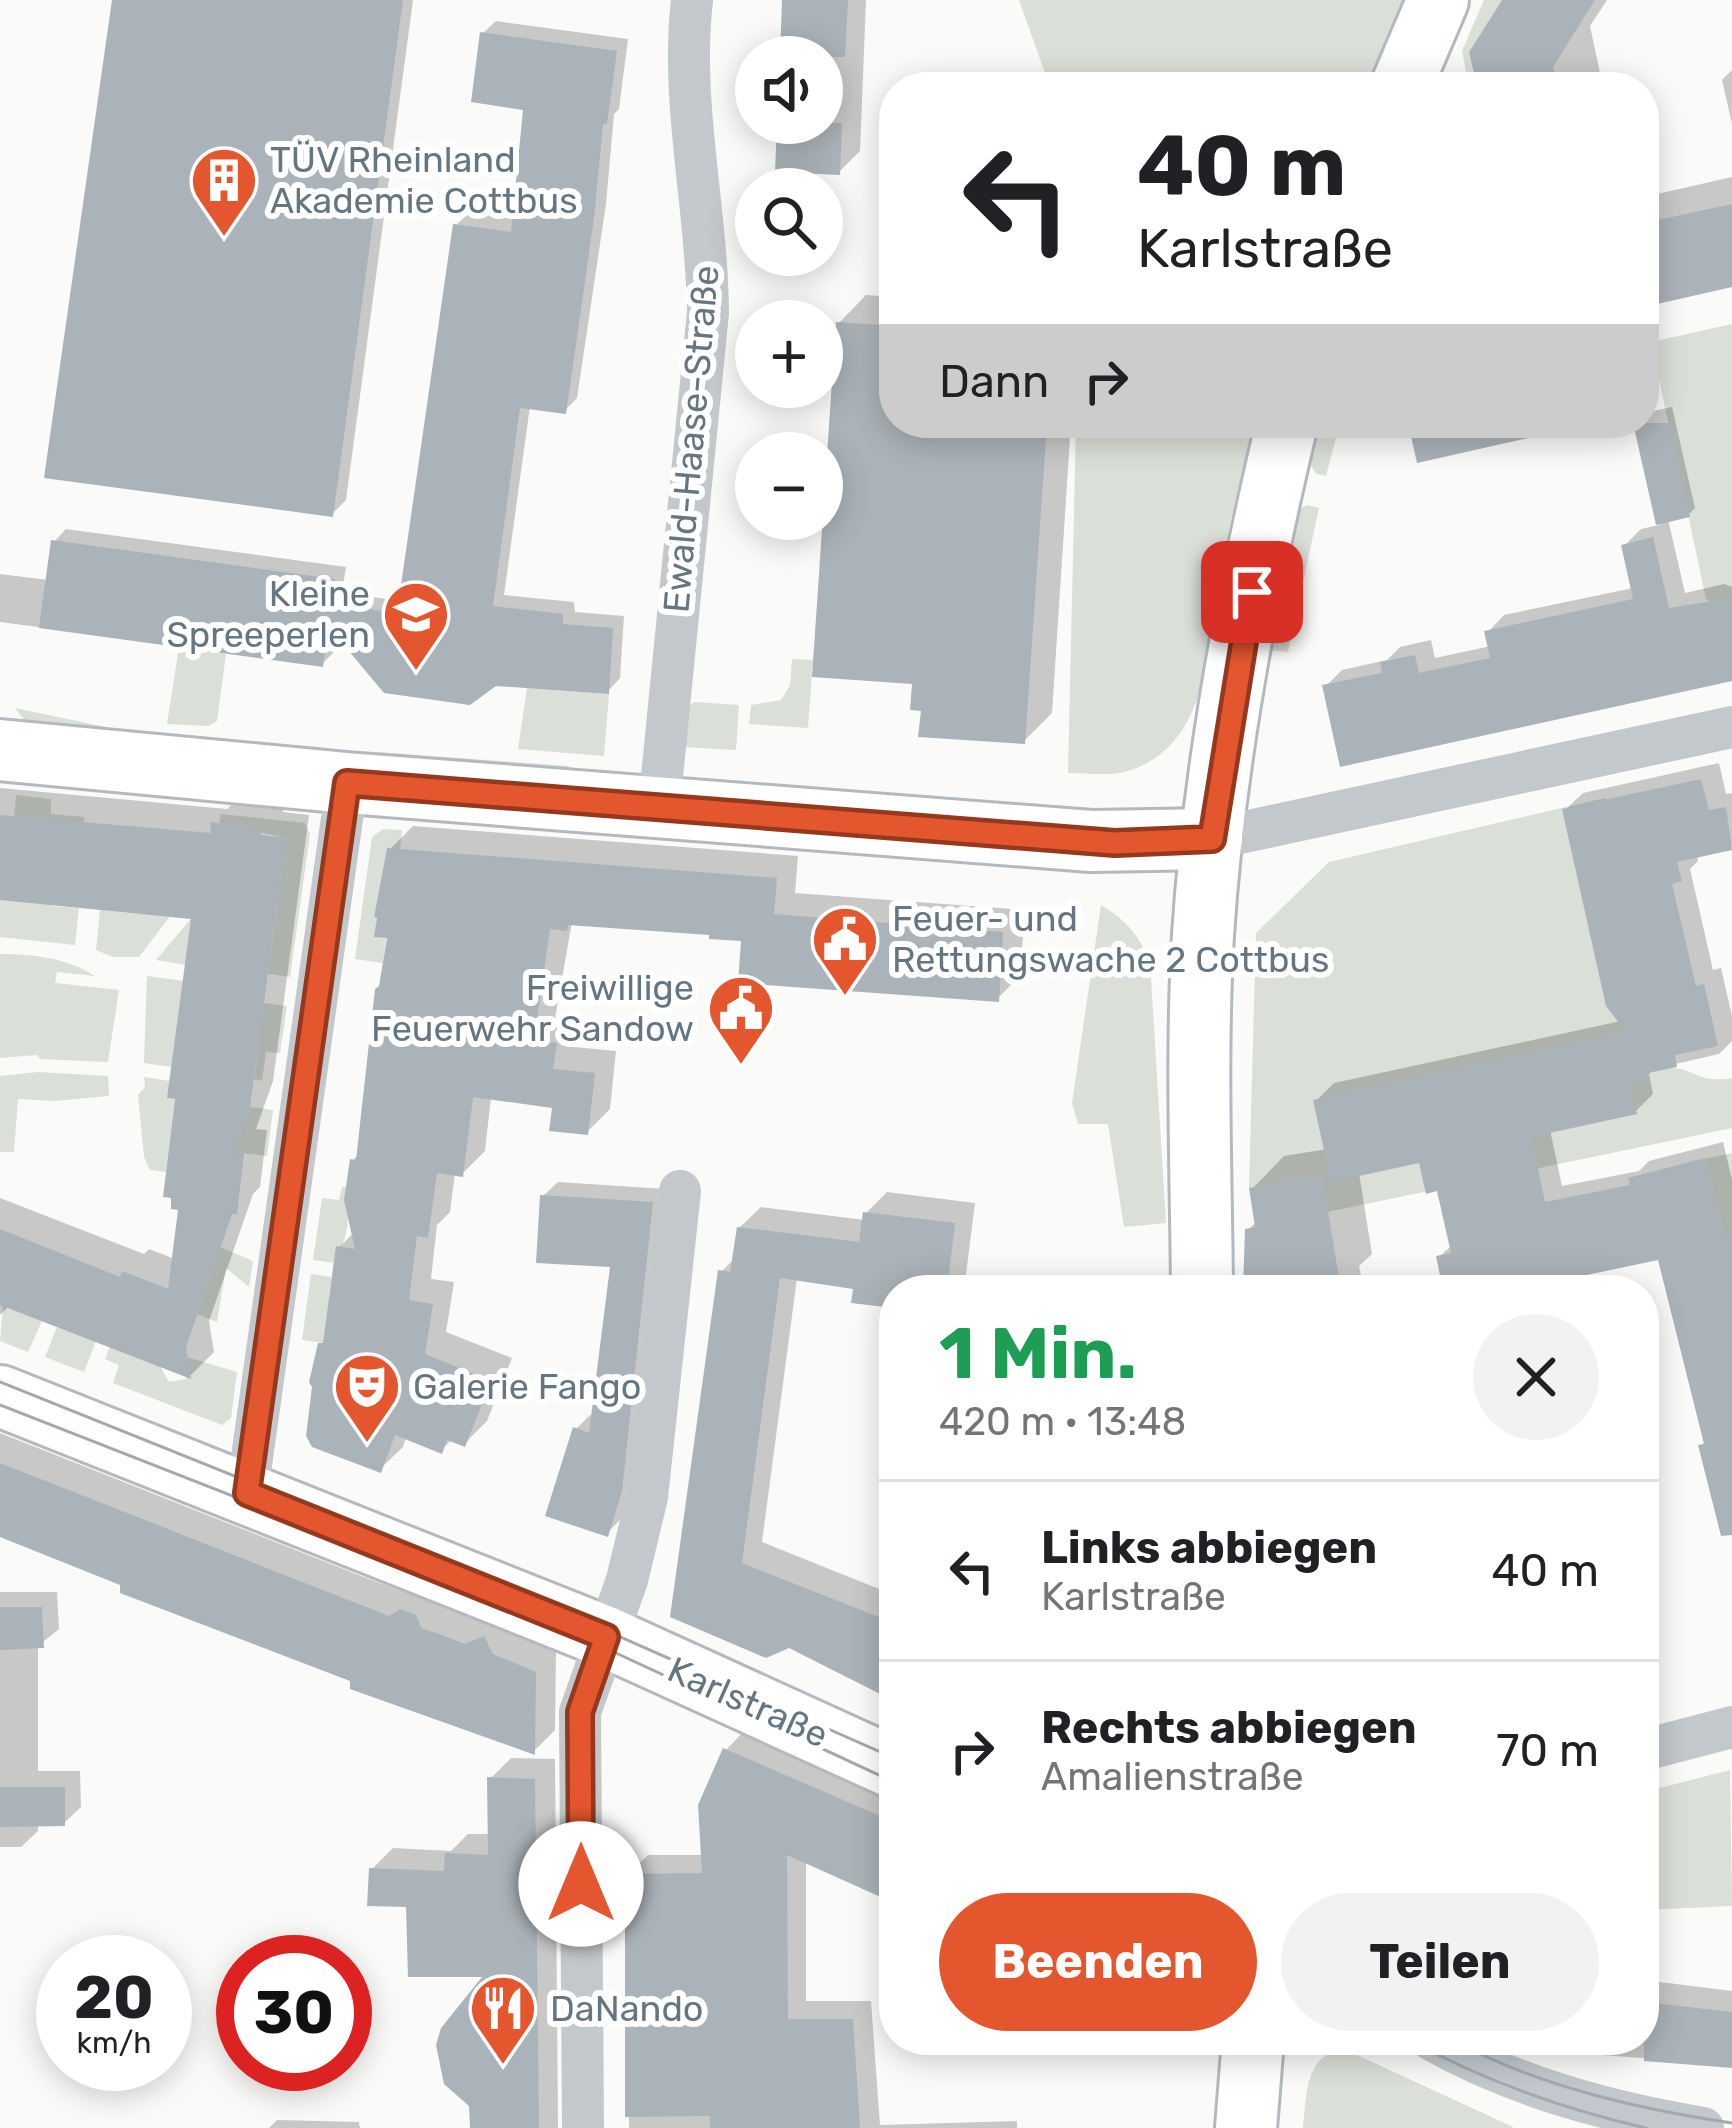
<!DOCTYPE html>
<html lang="de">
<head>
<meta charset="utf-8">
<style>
	:root { --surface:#fff; --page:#f2f2f2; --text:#202124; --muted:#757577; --line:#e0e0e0; --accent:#e4572e }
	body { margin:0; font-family:Rubik,sans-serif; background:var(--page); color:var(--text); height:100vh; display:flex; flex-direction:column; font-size:45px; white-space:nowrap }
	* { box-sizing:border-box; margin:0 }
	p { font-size:39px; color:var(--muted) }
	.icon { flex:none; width:66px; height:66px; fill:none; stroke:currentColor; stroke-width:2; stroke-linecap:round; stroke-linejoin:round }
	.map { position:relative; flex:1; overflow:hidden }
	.side { position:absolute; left:879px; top:1275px; width:780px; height:780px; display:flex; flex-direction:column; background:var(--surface); border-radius:48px; box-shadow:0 6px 30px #0003 }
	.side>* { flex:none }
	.hud { position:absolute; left:879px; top:72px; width:780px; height:366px; border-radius:48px; box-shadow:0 6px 30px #0003; background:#fff; color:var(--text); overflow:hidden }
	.controls { position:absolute; left:735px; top:36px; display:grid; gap:24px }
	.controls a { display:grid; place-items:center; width:108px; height:108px; border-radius:50%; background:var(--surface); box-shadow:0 6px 30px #0003; font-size:60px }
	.speed { position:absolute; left:36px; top:1935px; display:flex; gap:24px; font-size:60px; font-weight:700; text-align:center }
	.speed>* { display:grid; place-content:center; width:156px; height:156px; border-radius:50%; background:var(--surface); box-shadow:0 6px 30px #0003; line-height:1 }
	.speed small { font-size:30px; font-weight:400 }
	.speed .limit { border:18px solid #d22; background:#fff; color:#111 }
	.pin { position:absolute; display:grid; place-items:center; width:102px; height:102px; color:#fff; margin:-51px; border-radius:24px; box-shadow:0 6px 18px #0006 }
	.me { position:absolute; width:132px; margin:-66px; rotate:0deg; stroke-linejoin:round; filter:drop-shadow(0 0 9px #0008) }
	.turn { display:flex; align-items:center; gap:42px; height:252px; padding:0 60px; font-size:54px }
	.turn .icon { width:156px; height:156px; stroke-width:2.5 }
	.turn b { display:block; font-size:84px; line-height:102px }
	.then { display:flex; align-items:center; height:114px; padding:0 60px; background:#0003; gap:24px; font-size:45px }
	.round { display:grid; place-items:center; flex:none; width:126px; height:126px; border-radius:63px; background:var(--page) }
	.summary { display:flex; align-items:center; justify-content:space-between; height:204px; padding:0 60px }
	h1 { font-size:72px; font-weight:700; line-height:90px; color:#1e9e55 }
	.cta { display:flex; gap:24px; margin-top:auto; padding:24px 60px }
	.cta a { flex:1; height:138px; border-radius:72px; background:var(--accent); color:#fff; font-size:48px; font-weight:700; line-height:138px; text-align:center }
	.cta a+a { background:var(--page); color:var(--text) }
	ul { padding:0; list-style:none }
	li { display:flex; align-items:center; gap:36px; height:180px; padding:0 60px; border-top:3px solid var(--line) }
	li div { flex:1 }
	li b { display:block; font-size:45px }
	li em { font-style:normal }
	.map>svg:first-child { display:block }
	.green { fill:#dadfd7 }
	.shadow { fill:#0003 }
	.building { fill:#aab3b9 }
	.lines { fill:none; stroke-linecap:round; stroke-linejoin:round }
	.secondary-casing { stroke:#b3babf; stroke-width:66 }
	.street { stroke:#c3c8cc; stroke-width:42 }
	.secondary { stroke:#fff; stroke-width:60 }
	.tram { stroke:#a2aab0; stroke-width:3 }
	.route-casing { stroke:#94391e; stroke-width:30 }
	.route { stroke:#e4572e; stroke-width:21 }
	.labels { text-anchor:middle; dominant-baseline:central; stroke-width:12; stroke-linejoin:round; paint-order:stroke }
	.poi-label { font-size:36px; fill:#657683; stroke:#fff; text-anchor:start }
	.street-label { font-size:36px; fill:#657683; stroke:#fff }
</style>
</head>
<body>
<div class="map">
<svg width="1732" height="2128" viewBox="0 0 1732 2128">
	<rect width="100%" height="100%" fill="#fafaf8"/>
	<g class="green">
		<path d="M1019,0H1407L1368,87H1050Z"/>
		<path d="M1484,0H1502L1469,52L1474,75L1467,77L1462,51Z"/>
		<path d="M1732,324V598L1712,603L1706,599L1651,342Z"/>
		<path d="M1076,423H1254C1244,468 1231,513 1223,559C1210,631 1214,749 1124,772C1107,776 1085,773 1068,773Z"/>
		<path d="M1326,423H1340L1326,476L1316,474L1310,464L1321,428Z"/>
		<path d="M1308,505L1319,508L1288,652L1270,650L1298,509Z"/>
		<path d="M179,647L226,654L217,721L208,726L167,724Z"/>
		<path d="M792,659L813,660L808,728L749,724L751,705L781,700L790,685Z"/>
		<path d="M527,688L609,694L604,756L518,749Z"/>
		<path d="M695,702L739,705L736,750L683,747L686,707Z"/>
		<path d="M15,708L149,736L321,747L319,754L30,728Z"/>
		<path d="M378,752L569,766L568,774L377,760Z"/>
		<path d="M16,795L51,799V814L84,817V824L14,817Z"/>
		<path d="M1605,798L1667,1069C1690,1064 1696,1085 1732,1078V1128L1303,1217L1295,1180L1249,1188L1256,933L1329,862Z"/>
		<path d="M221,814L305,823L310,834L290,977L268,974L286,838L219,823Z"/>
		<path d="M383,829L402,830L400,849L387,848L374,917L377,918L375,937L386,938L383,963L355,959L372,837Z"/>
		<path d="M55,898L54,906L79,908L75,945L0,937V900Z"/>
		<path d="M180,903L139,957H113L96,950L100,910L138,914Z"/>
		<path d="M1101,905C1126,920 1139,935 1150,962L1166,1223L1124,1227L1108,1124H1078L1072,1103Z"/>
		<path d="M200,908L186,965L156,960Z"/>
		<path d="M0,954C32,954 68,958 95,976L57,972L55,983L119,990L108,1062L40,1059L37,1055L0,1058Z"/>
		<path d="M147,976L184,981L172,1067L144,1063Z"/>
		<path d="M264,1003L287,1006L280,1053L266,1052L262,1081L254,1079L258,1050L247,1048Z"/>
		<path d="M38,1072L108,1076L109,1096L54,1101L18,1099L14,1152H0V1076Z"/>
		<path d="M144,1077L170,1081L167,1098L175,1099L166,1172L150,1170L144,1157L138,1095L145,1087Z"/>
		<path d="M250,1107L273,1110L267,1156L234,1152Z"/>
		<path d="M1732,1153V1238L1726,1240L1705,1159Z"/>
		<path d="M342,1187H346C351,1213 348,1241 334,1263L313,1260L322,1198L339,1200Z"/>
		<path d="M220,1247L253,1261L249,1287L226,1268L217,1322L197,1314Z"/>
		<path d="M311,1274L332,1277L329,1295L337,1297L332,1344L302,1340Z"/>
		<path d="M3,1306L42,1321L28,1352L0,1341Z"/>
		<path d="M57,1327L96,1341L84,1372L45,1357Z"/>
		<path d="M110,1346L160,1366L169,1382L186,1379L190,1370L183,1356L237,1372L231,1418L222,1425L113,1383L119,1365L105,1359Z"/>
		<path d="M1730,1770L1732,1906L1644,1910V1792Z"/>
		<path d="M1344,2049L1513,2127V2128H1303C1307,2095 1304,2055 1344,2049Z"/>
	</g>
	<g class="shadow">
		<path d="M115,0H413L346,500L332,514Z"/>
		<path d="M785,0H866L860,151L839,172L780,123H822V57H783Z"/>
		<path d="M1506,0H1607L1590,26L1603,87H1467L1477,77Z"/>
		<path d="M496,21L628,39L619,109L614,114L606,204L577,398L565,410L530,406L504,595L574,602L575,612L624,616L620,678L608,691L337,632L334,652L322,664L0,622V574L48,580L54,542L66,529L346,567L342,593L402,601L456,225L469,213L516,219L526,108L483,33Z"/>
		<path d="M1732,70V124L1722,80Z"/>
		<path d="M952,83L1046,87H948Z"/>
		<path d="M1732,177V284L1644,304V197Z"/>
		<path d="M866,295L894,297V423H1071L1052,713L1024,741L925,708L915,681L839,323Z"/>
		<path d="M1672,407L1695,508L1689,514L1668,519L1685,593L1724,584L1732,587V677L1326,686L1342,670L1387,660L1400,647L1431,640L1435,658L1491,646L1488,632L1504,615L1633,588L1624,546L1641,529L1659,525L1636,423H1644V413Z"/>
		<path d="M1719,763L1726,794L1732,793V847L1697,855L1698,861L1690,869L1713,970L1721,968L1732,1016V1041L1719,1054L1654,1069L1649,1074L1653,1094L1635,1112L1550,1130L1562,1186L1639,1171L1649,1161L1723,1142L1732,1179V1534L1701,1446L1706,1441L1660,1257L1501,1290H1446L1439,1257L1452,1245L1440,1187L1421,1160L1359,1173L1372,1254L1359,1266L1364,1290H1245L1248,1230L1257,1221L1252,1189L1284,1156L1327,1149L1316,1101L1334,1083L1621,1021L1565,810L1583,793Z"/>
		<path d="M0,788L227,809L237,799L284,806L283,812L309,815L273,1081L256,1129L267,1130L260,1187L253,1194L209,1321L214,1352L191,1375L9,1306L0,1315V1198L144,1254L149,1249L175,1259L182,1208L194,916L0,895Z"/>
		<path d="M413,826L798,856L795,893L1025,910L1020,976L997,999L712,932L572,922L555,1018L578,1021L574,1047L616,1051L610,1109L587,1132L555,1106L491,1097L485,1151L462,1174L455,1173L450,1212L437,1225L431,1279L454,1282L446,1332L512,1358L487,1421L464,1444L453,1439L441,1450L406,1437L403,1447L380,1469L321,1344L326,1339L339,1248L354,1232L353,1160L359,1154L391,936L390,849Z"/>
		<path d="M558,1182L666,1189L635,1475L621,1519L607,1533L576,1429L590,1415L594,1416L613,1264L543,1196Z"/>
		<path d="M887,1192L975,1203L964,1290H894V1305L857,1287L797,1278L762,1542L894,1595V1698L790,1645L673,1615L721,1272L736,1257L739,1228L761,1207L865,1220L866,1213Z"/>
		<path d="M0,1433L369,1579L413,1595L424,1589L437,1594L442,1607L489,1623L506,1617L515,1633L556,1650L555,1730L534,1751L0,1534Z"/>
		<path d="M0,1592H57L59,1629L38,1646V1771H80L81,1807L64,1823L38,1824V1831L21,1847H0Z"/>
		<path d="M745,1730L894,1795V1900L806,1860V2001H871L880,2125L1017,2121V2128H629L628,1875L648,1855H704L726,1750Z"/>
		<path d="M511,1758L555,1759L558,2128L473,2127L488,1973L372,1869L393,1848L451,1851L468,1834H491L490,1779Z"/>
		<path d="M1644,1980L1732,1991V2065L1602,2055V2040H1644Z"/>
		<path d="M277,2120L359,2122L360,2128H269Z"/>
	</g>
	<g class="building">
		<path d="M112,0H403L333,517L44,478Z"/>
		<path d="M782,0H848L845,57H780Z"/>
		<path d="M1502,0H1595L1553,67L1557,87H1477L1469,52Z"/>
		<path d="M480,32L617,51L607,124H603L594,218L566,414L520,408L493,606L563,614V624L613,628L609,694L496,686L470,705L384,693L328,626L323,667L39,628L51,540L335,579L331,604L397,613L453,224L511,232L523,110L471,102Z"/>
		<path d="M777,123H842L840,175L775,172Z"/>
		<path d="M1732,204V287L1644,307V223Z"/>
		<path d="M836,322L894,326V423H1047L1025,744L918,737L921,711L910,710L912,684L812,677Z"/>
		<path d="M1408,423H1535L1537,436L1417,463Z"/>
		<path d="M1633,423H1669L1690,517L1656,525Z"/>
		<path d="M1653,537L1669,608L1732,598V681L1340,767L1322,685L1382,673L1380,662L1415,655L1419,673L1490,658L1484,631L1633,599L1621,545Z"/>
		<path d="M1701,779L1709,810L1726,807L1732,850L1677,862L1682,881L1672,884L1696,986L1704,984L1718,1046L1675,1055L1677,1067L1648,1073L1649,1078L1630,1083L1637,1114L1531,1137L1545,1202L1630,1185L1628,1178L1705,1158L1726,1240L1732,1238V1535L1721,1536L1698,1445L1704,1444L1658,1260L1516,1290H1443L1436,1256L1451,1253L1437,1191L1426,1194L1419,1163L1331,1182L1313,1100L1626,1032L1606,1006L1562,809Z"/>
		<path d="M0,815L211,833L210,822L262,829L261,835L286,838L250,1107L234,1152L244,1153L237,1214H232L186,1347L191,1379L0,1305V1229L120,1277L122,1271L168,1289L178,1210L171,1209V1198L163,1197L175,1099L167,1098L191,919L0,900Z"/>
		<path d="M387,848L777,878L774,914L1003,932L999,1002L738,983L741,941L709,939V935L568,925L567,931L550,929L534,1040L557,1043L553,1069L595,1073L588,1135L549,1131L552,1108L473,1097L463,1177L437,1173L428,1238L417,1236L409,1300L433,1304L425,1354L491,1381L465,1447L447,1440L442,1454L395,1435L381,1473L312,1447L306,1436L312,1387L309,1382L318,1343H323L336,1246L355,1249L344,1200L350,1159L356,1160L375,989L379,986L387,938L374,937L377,918L374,917Z"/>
		<path d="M1322,1175L1341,1290H1243L1245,1229L1255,1227L1249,1188Z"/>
		<path d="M540,1195L653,1202L622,1491L608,1537L545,1516L573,1427L589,1433L610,1267L536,1263Z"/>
		<path d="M863,1212L955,1223L947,1290H894V1308L851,1303L853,1289L780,1278L742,1563L894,1623V1701L789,1648L766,1658L670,1617L718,1270L730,1272L737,1227L859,1242Z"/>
		<path d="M0,1463L389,1616L400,1609L416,1615L421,1628L442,1635L465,1644L484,1636L493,1654L536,1672L535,1755L350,1689V1681L120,1593V1585L0,1537Z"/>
		<path d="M0,1607H42L44,1648L0,1650Z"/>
		<path d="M723,1748L894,1822V1903L787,1855L788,2019H853L860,2128H710V2116L625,2117V1874L702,1873L698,1805Z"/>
		<path d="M487,1777L535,1779L539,2128H470L469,2106L444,2084L436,2045L441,2028L482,1977H408L406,1907L367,1906L369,1868L444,1871L445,1853L488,1855Z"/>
		<path d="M0,1787H65V1826L0,1827Z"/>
		<path d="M1644,2002L1732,2012V2068L1644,2061Z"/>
	</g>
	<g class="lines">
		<defs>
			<g id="secondary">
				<path d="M1401,87L1438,0"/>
				<path d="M0,750L347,783L1091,841L1212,839"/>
				<path d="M1202,1290C1201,1172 1196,1052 1203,935C1214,764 1247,590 1287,423"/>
				<path d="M0,1396L606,1637L894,1768"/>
				<path d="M1246,2128L1253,2040"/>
			</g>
		</defs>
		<use href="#secondary" class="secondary-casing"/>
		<g class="street">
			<path d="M659,807L708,312C707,208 680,103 692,0"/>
			<path d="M1212,839L1732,727"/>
			<path d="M247,1493L347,783"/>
			<path d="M1644,1750L1732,1727"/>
			<path d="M1432,2040C1515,2087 1609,2112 1703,2128"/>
			<path d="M583,2128L580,1712L627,1580L647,1497L680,1191"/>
		</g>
		<use href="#secondary" class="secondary"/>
		<g class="tram">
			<path d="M0,1382L427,1553"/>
			<path d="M0,1405L412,1566L603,1647L894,1782"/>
			<path d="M521,1593L894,1758"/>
			<path d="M1409,2040C1485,2081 1562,2109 1646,2128"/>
			<path d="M1453,2040C1537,2086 1638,2109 1732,2123"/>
		</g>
	</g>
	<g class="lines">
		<defs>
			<path id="route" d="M581,1884L580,1712L606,1637L247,1493L347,783L1115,843L1212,839L1252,592"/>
		</defs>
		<use href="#route" class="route-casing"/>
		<use href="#route" class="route"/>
	</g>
	<defs>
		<symbol id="building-pin" viewBox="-11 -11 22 30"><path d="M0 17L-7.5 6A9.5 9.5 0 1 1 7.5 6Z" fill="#e4572e" stroke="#fff"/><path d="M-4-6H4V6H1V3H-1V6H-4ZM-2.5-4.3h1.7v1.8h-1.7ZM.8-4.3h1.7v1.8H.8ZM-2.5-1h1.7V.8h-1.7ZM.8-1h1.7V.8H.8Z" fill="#fff"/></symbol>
		<symbol id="school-pin" viewBox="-11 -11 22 30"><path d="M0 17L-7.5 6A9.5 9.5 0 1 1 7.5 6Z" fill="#e4572e" stroke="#fff"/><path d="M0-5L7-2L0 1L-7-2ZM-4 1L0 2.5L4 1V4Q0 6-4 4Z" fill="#fff"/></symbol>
		<symbol id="civic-pin" viewBox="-11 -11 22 30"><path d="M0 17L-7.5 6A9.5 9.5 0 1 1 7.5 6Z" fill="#e4572e" stroke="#fff"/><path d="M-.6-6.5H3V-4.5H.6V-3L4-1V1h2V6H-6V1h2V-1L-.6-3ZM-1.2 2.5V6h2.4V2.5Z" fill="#fff"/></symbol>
		<symbol id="theatre-pin" viewBox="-11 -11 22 30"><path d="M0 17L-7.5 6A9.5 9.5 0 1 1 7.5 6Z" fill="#e4572e" stroke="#fff"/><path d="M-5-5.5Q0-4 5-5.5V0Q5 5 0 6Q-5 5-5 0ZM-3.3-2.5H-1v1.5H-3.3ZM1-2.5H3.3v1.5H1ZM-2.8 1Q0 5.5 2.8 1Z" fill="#fff"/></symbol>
		<symbol id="restaurant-pin" viewBox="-11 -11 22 30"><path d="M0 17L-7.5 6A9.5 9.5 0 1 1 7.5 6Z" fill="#e4572e" stroke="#fff"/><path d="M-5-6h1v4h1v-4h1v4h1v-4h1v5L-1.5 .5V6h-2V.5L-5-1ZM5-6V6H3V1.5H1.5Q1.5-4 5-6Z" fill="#fff"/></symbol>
	</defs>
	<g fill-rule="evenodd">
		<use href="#building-pin" x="186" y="142" width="76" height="104"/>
		<use href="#school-pin" x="378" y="576" width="76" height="104"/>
		<use href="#civic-pin" x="807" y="901" width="76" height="104"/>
		<use href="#civic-pin" x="703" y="970" width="76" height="104"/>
		<use href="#theatre-pin" x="329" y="1348" width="76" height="104"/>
		<use href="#restaurant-pin" x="465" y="1970" width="76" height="104"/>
	</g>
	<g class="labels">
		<g class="poi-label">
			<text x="270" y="159">TÜV Rheinland<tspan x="270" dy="41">Akademie Cottbus</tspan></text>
			<text x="370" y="593" text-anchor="end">Kleine<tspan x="370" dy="41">Spreeperlen</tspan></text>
			<text x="892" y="918">Feuer- und<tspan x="892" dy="41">Rettungswache 2 Cottbus</tspan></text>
			<text x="694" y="987" text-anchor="end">Freiwillige<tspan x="694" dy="41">Feuerwehr Sandow</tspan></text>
			<text x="413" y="1386">Galerie Fango</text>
			<text x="550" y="2008">DaNando</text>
		</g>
		<g class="street-label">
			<text transform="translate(691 439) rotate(-85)">Ewald-Haase-Straße</text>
			<text transform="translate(748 1702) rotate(24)">Karlstraße</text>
		</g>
	</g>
</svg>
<div class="controls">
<a><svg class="icon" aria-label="sound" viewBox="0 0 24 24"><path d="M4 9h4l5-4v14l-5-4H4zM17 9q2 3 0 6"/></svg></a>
<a><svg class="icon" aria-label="search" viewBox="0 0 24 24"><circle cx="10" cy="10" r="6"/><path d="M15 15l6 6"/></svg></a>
<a>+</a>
<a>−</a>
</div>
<div class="speed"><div>20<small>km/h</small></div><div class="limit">30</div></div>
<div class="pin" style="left:1252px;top:592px;background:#d93025"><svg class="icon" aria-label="arrive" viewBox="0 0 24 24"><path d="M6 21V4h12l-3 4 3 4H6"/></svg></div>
<svg class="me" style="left:581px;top:1884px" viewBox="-20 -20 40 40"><circle r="19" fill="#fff"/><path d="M0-13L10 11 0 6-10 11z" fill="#e4572e"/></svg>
<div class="hud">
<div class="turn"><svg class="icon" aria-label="left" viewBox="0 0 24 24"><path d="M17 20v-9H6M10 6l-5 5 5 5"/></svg><div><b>40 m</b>Karlstraße</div></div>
<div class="then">Dann<svg class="icon" aria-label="right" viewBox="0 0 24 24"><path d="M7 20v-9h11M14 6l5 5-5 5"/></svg></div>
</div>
<section class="side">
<div class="summary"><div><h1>1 Min.</h1><p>420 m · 13:48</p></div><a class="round"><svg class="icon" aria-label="close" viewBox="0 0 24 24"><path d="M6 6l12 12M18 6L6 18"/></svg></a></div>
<ul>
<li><svg class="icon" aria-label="left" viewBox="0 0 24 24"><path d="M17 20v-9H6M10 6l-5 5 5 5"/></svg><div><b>Links abbiegen</b><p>Karlstraße</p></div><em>40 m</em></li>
<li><svg class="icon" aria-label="right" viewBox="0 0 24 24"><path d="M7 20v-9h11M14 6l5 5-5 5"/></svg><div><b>Rechts abbiegen</b><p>Amalienstraße</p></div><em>70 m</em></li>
</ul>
<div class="cta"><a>Beenden</a><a>Teilen</a></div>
</section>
</div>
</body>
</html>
